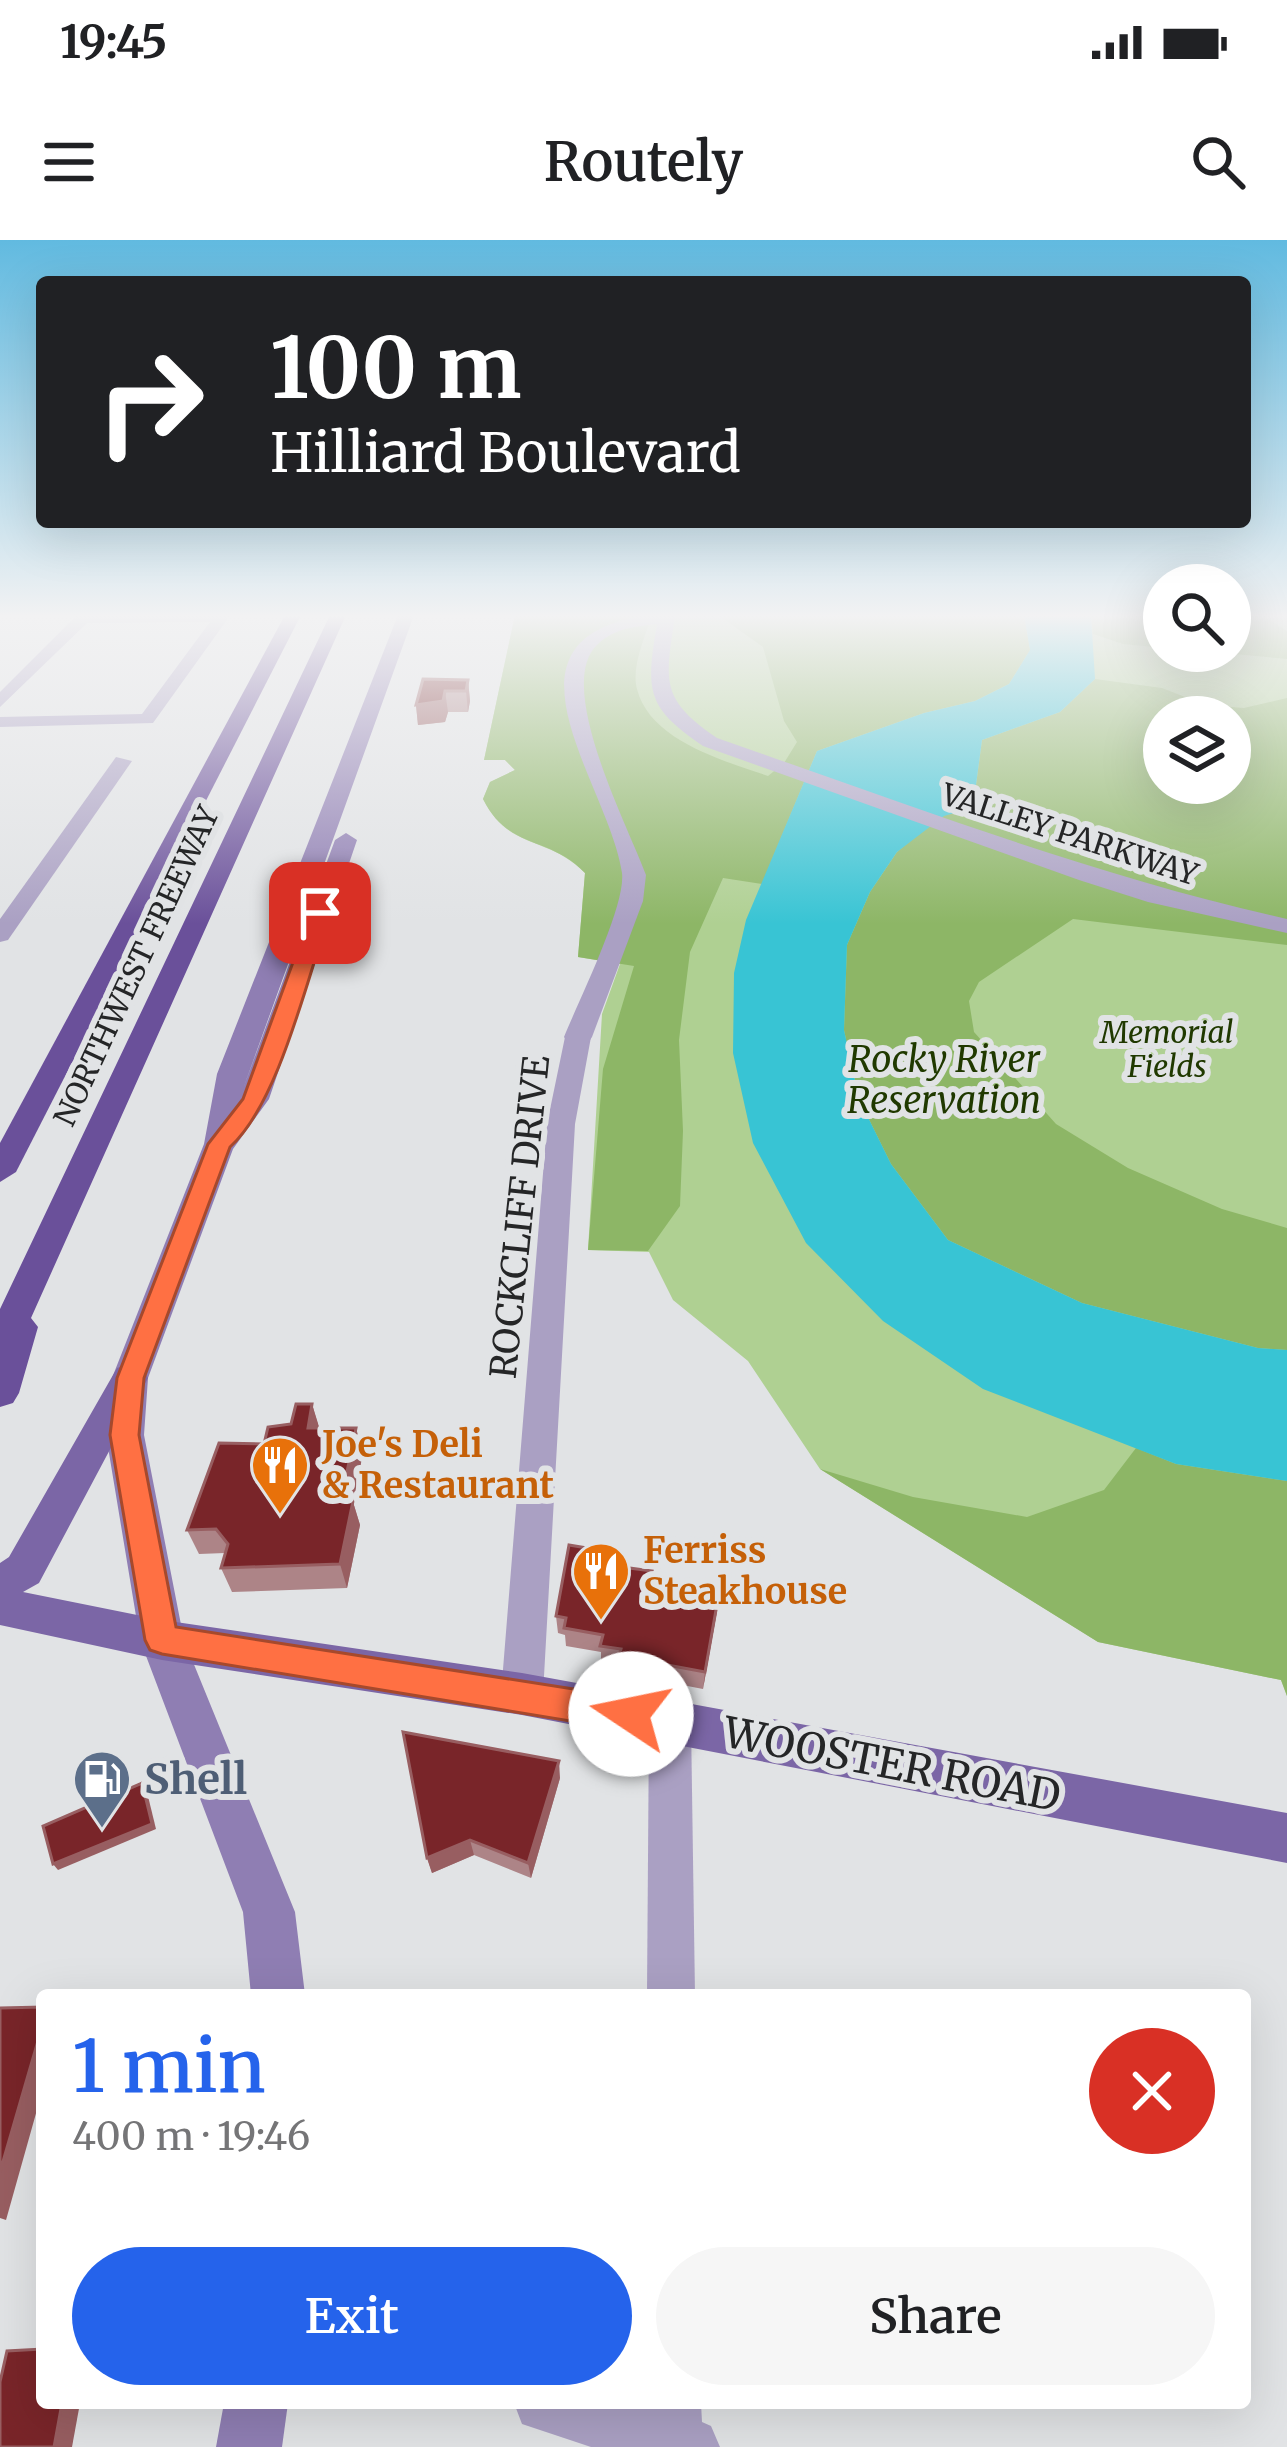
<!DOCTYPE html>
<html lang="en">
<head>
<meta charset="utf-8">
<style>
	:root { --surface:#fff; --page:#f6f6f6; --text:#202124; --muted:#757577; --accent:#2563eb }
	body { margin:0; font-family:Merriweather,serif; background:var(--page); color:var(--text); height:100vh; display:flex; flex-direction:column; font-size:45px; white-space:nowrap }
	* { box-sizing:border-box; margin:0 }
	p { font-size:39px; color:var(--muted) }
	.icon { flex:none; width:66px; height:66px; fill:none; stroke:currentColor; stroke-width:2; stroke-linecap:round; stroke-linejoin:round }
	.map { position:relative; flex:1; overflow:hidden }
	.side { position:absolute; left:36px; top:1749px; width:1215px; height:420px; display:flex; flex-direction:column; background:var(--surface); border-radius:12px; box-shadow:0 12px 48px #0002 }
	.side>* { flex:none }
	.banner { position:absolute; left:36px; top:36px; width:1215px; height:252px; border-radius:12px; box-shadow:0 12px 48px #0002; background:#202124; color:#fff; overflow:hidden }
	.fabs { position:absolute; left:1143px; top:324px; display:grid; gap:24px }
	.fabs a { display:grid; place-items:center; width:108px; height:108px; border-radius:50%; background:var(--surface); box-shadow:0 12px 48px #0002; font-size:60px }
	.pin { position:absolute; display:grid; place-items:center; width:102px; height:102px; color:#fff; margin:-51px; border-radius:24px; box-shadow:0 6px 18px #0006 }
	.me { position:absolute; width:132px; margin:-66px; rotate:281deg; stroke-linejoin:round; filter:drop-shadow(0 0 9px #0008) }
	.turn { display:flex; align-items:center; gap:42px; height:252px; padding:0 36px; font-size:54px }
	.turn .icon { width:156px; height:156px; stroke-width:2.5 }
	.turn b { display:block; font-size:84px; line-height:102px }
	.round { display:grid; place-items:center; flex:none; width:126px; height:126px; border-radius:63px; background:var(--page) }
	.summary { display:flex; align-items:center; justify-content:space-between; height:204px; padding:0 36px }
	h1 { font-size:72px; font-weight:600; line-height:90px; color:var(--accent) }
	.cta { display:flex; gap:24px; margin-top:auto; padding:24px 36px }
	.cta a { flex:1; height:138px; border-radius:72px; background:var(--accent); color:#fff; font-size:48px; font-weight:600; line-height:138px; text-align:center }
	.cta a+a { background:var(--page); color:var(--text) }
	.status { display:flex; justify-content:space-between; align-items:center; height:84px; padding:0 60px; background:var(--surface); direction:ltr }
	.status svg { height:33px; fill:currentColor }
	header { display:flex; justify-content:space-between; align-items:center; height:156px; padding:0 36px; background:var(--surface); font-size:54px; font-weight:600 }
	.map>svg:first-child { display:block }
	.green { fill:#afd092; fill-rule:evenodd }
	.forest { fill:#8db666; fill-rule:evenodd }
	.water { fill:#38c4d4 }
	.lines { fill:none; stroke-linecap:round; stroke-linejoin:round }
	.minor { fill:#aaa0c3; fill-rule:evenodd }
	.tertiary { fill:#aaa0c3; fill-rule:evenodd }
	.secondary { fill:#8f7eb3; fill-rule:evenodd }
	.primary { fill:#7b66a6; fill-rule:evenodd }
	.motorway { fill:#6a509a; fill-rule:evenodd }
	.wall { fill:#ad8487 }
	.shaded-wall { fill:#985e61 }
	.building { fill:#792529; stroke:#985e61; stroke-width:3 }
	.route { fill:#ff7043; stroke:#a6492c; stroke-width:3 }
	.labels { text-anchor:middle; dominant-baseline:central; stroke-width:12; stroke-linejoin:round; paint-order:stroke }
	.far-street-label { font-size:30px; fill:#252627; stroke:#e1e3e5 }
	.far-park-label { font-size:30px; font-style:italic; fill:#203900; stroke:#e1e3e5 }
	.park-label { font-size:36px; font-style:italic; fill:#203900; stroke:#e1e3e5 }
	.street-label { font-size:36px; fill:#252627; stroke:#e1e3e5 }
	.food-label { font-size:36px; font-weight:bold; fill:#c56008; stroke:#e1e3e5; text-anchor:start }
	.near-street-label { font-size:42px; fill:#252627; stroke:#e1e3e5 }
	.near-service-label { font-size:42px; font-weight:bold; fill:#4e5e75; stroke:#e1e3e5; text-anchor:start }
</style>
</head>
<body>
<div class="status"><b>19:45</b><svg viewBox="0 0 49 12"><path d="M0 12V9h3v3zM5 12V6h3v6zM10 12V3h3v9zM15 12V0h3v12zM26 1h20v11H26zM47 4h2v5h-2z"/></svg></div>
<header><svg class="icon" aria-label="menu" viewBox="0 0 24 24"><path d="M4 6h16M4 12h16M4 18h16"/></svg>Routely<svg class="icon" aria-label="search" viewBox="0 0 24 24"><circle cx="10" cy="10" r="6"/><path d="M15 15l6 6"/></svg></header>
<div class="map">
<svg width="1287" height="2207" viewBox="0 0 1287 2207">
	<rect width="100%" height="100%" fill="#e1e3e5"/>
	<path class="green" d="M515,375H1164V411H1230V375H1287V1456L1281,1440L1098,1402L820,1229L748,1121L673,1060L649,1012L588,1010L602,774L620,724L578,717L585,633C548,595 509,611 483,559L490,542L515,530L505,520H484ZM1164,477H1230V543H1164Z"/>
	<g class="forest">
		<path d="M515,375H652C645,397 631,427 637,449C650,501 725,521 768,536L784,523L797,502L784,481L763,407L718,375H1024L1030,410L1009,444L975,461L924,473L817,511L762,644L723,638L690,712L679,800L683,891L680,966L648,1011L588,1010L603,829L634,726L578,717L585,633C549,595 509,611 483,559L490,542L515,530L505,520H484Z"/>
		<path d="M1091,375H1164V408L1123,404L1093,394Z"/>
		<path d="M1230,375H1262L1287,391V419L1202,411H1230Z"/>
		<path d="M1095,439L1162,448L1206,465L1244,468L1287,458V705L1073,679L979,742L969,761L974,792L1056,884L1128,928L1222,969L1287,988V1110L1258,1108L1082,1063L948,1000L891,924L859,859L844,790L847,705L870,652L897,612L976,545L982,500L1060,472ZM1164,477H1230V543H1164Z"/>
		<path d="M1136,1208L1176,1224L1287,1241V1456L1281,1440L1098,1402L820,1229L913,1257L1027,1277L1104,1250Z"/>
	</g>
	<path class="water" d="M1024,375H1091L1095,439L1060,472L982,500L976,545L965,570L944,576L897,612L870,652L847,705L844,790L859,859L891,924L948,1000L1082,1063L1258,1108L1287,1110V1241L1176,1224L983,1149L883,1081L806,1003L753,903L733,813L734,733L746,680L817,511L924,473L975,461L1009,444L1030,410Z"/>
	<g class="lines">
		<g class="minor">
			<path d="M77,375H227L229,377L153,483L0,487V477L142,474L210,382L87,383L0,467V452Z"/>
			<path d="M116,517L132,521L8,700L0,702V679Z"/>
			<path d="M578,789L591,797L575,884L543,1454L537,1468L522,1473L507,1468L501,1454L547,884L565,797Z"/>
			<path d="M670,1462L685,1468L691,1482L695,1755H647L649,1482L655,1468Z"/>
			<path d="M514,2163H701L702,2182L711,2186L720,2207H591L522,2184Z"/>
		</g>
		<path class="tertiary" d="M650,375H675C666,440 658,458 717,498C907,564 1091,635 1287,679V693L1148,662L1079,640L703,506C645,467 646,450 657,384C634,387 614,388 597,405C554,446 629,588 646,635L643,661L592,797L588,803H568L564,797C578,762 626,666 622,633C609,543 483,397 650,375Z"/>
		<g class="secondary">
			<path d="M398,375H414L243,849L335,600L346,593L357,600L269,859L233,909L148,1138L144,1195L184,1400L295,1672L305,1755H251L243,1672L140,1400L106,1195L112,1138L204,904L217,834Z"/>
			<path d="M224,2163H288L282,2207H216Z"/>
		</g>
		<path class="primary" d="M130,1124L143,1128L148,1138L39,1343L23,1352L162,1380L522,1433L1287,1573V1623L522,1475L162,1420L0,1385V1323L9,1317L117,1128Z"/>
		<g class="motorway">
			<path d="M285,375H301L16,932L0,942V903Z"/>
			<path d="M330,375H346L31,1078L38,1087L19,1153L13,1163L0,1167V1069Z"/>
		</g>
	</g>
	<g class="wall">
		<path d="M468,440L470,461L468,472H448L445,482L418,485L416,465Z"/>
		<path d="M312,1164L319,1188L363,1213L353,1262L360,1285L347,1348L232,1352L221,1328L225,1313L199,1314L187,1290L264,1204L291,1184Z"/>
		<path d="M594,1328L593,1333L626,1339L652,1331V1343L717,1371L703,1449L620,1433V1426L601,1423V1412L566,1406L565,1395L558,1393L556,1376Z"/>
		<path d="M560,1538L531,1638L474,1615L432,1633L427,1618Z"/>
	</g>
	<g class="shaded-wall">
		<path d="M468,440L470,461L468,472L466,451Z"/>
		<path d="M445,451L448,472L445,482L418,485L416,465Z"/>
		<path d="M312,1164L320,1190L308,1188Z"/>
		<path d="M356,1188L363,1213L353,1262L360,1285L347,1348L340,1324L341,1261Z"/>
		<path d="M719,1353L717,1371L703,1449L705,1432Z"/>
		<path d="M559,1521L560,1538L531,1638L528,1623Z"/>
		<path d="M142,1543L146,1548L156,1589L58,1630L53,1624Z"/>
		<path d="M470,1600L474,1615L432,1633L427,1618Z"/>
		<path d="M42,1787V1852L6,1980L0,1978V1932Z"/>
		<path d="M62,2163H80L72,2207H54Z"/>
	</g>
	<g class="building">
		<path d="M423,439L468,440L466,451H445L443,461L416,465Z"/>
		<path d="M296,1164H312L308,1188H356L341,1261H353L340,1324L221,1328L228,1304L216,1289L187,1290L219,1203L264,1204L268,1187L291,1184Z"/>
		<path d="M569,1305L593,1309L590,1333L626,1339L629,1328L652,1331L649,1343L719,1353L705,1432L619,1416L621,1409L600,1406L603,1395L564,1388L566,1378L556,1376Z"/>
		<path d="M403,1492L559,1521L528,1623L470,1600L427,1618Z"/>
		<path d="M142,1543L152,1584L53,1624L43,1586Z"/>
		<path d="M42,1767V1787L0,1932V1768Z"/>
		<path d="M42,2109V2163H62L54,2207H0V2142L7,2111Z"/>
	</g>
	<linearGradient id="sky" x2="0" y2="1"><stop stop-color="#61bae0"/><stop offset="0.55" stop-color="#f2f2f3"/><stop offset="1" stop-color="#f2f2f3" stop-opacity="0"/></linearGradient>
	<rect width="1287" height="684" fill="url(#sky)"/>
	<path class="route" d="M320,668L330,673C307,738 279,863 230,907L144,1138L139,1195L176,1387L631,1458L643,1463L648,1474L643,1486L631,1491L162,1414L150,1410L145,1400L110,1195L117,1138L208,904L243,859L311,673Z"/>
	<defs>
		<symbol id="restaurant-pin" viewBox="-11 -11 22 30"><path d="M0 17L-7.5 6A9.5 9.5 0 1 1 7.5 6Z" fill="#e8710a" stroke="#e1e3e5"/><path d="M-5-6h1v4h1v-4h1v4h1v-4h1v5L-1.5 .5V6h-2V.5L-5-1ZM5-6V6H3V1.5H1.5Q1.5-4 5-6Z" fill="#fff"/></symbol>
		<symbol id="fuel-pin" viewBox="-11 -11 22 30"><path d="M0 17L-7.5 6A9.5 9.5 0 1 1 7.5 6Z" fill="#5c6f8a" stroke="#e1e3e5"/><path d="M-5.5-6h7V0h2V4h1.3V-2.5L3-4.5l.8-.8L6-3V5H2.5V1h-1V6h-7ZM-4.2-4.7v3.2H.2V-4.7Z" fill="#fff"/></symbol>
	</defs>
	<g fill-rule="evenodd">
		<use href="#restaurant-pin" x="247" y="1192" width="66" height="90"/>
		<use href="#restaurant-pin" x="568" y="1298" width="66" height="90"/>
		<use href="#fuel-pin" x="69" y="1506" width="66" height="90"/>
	</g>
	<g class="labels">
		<g class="far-street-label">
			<text transform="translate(1070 594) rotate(18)">VALLEY PARKWAY</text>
			<text transform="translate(136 726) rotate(-65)">NORTHWEST FREEWAY</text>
		</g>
		<g class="far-park-label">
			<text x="1167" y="792">Memorial<tspan x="1167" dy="34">Fields</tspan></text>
		</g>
		<g class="park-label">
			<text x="944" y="819">Rocky River<tspan x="944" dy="41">Reservation</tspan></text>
		</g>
		<g class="street-label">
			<text transform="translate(520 977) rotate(-84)">ROCKCLIFF DRIVE</text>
		</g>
		<g class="food-label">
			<text x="322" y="1204">Joe's Deli<tspan x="322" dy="41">&amp; Restaurant</tspan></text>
			<text x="643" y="1310">Ferriss<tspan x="643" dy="41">Steakhouse</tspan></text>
		</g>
		<g class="near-street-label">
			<text transform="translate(892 1524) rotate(11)">WOOSTER ROAD</text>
		</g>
		<g class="near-service-label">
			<text x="144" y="1539">Shell</text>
		</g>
	</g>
</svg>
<div class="fabs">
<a><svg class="icon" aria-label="search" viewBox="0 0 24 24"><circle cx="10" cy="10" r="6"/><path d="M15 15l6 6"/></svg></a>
<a><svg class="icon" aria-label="layers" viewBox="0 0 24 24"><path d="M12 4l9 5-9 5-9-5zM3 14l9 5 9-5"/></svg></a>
</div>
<div class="pin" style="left:320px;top:673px;background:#d93025"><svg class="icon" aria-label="arrive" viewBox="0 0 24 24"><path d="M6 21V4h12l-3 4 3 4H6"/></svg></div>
<svg class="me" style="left:631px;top:1474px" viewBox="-20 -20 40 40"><circle r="19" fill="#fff"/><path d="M0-13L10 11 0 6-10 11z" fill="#ff7043"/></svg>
<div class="banner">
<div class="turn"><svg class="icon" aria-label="right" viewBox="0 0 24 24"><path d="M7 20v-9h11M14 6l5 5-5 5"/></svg><div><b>100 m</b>Hilliard Boulevard</div></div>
</div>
<section class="side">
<div class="summary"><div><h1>1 min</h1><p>400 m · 19:46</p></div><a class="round" style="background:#d93025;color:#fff"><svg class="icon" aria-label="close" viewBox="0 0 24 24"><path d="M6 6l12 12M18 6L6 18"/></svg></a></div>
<div class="cta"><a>Exit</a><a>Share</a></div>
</section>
</div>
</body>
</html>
